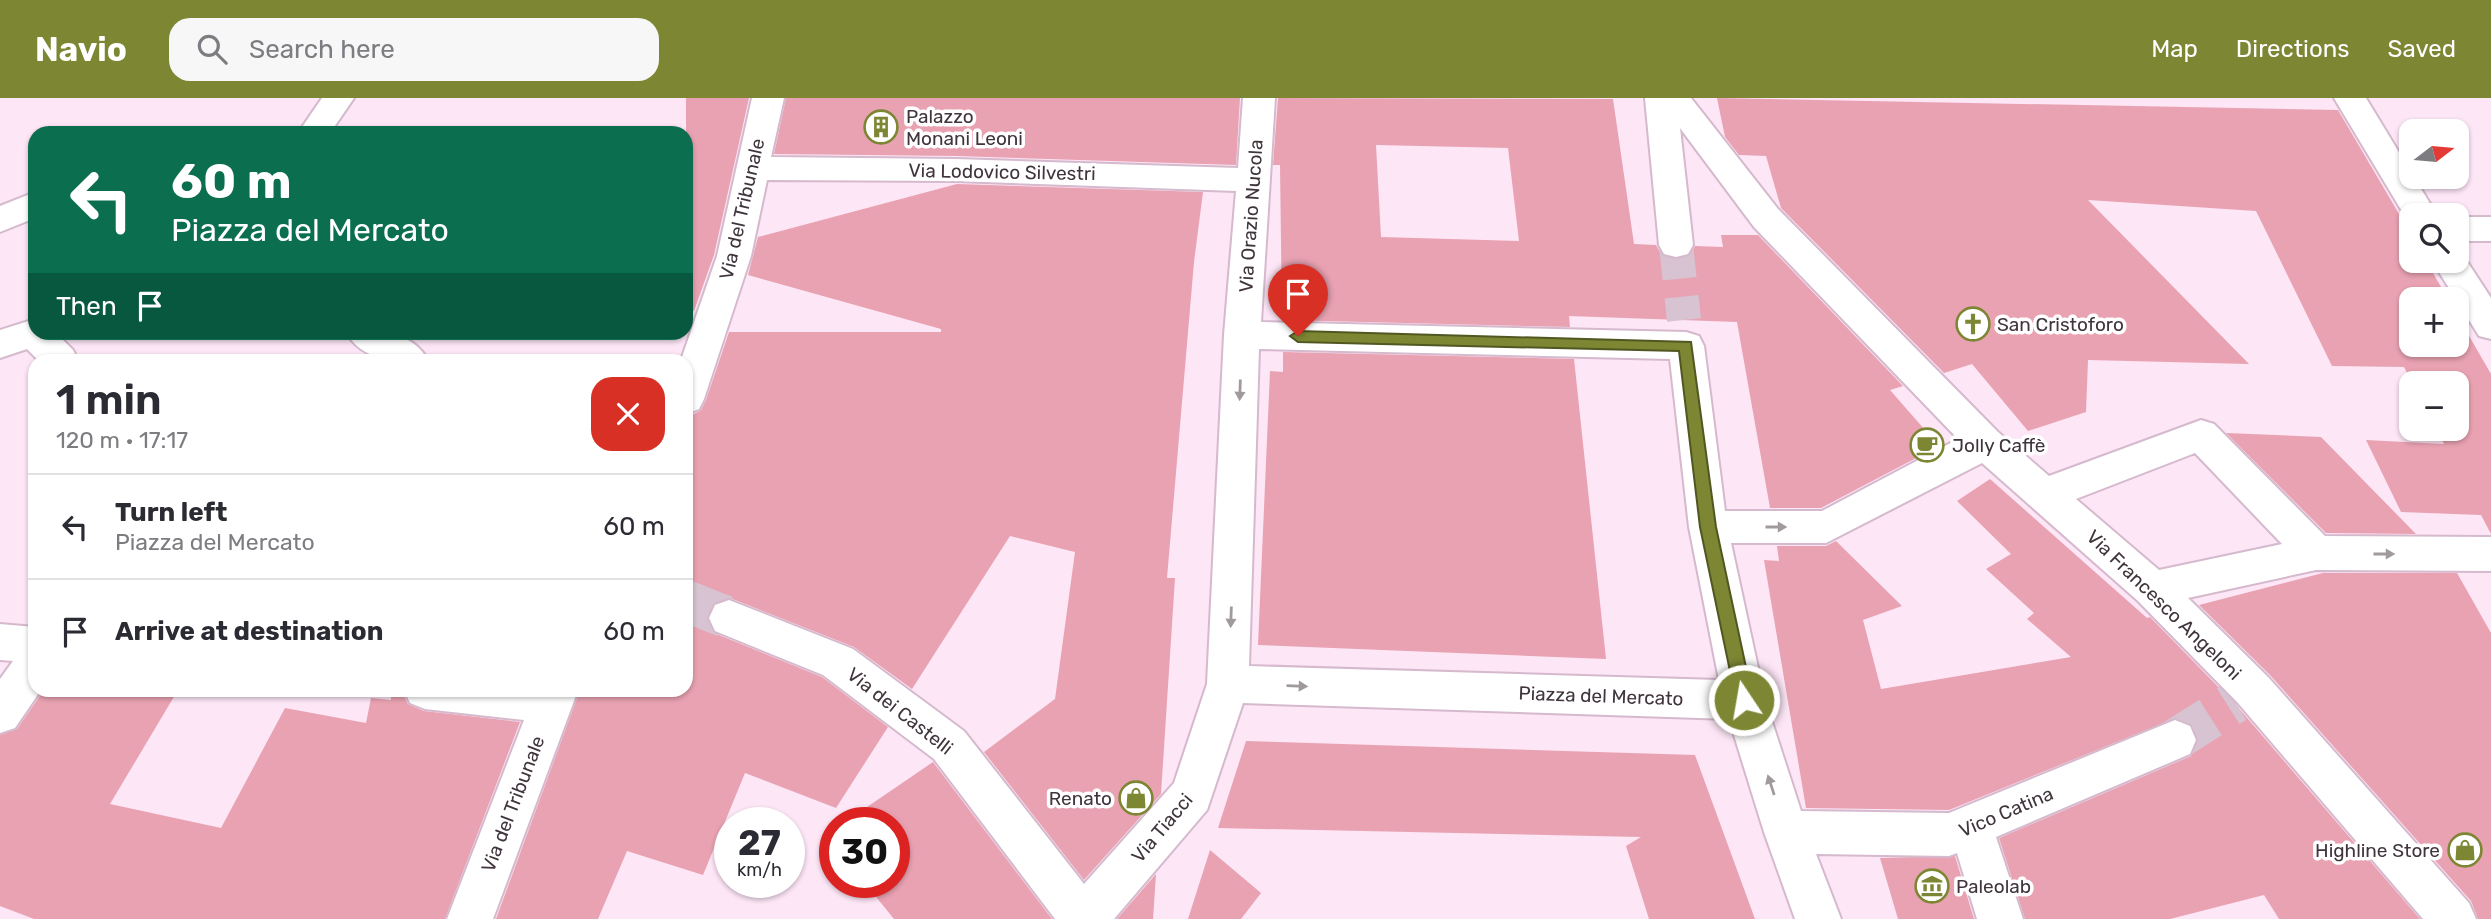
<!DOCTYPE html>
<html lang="en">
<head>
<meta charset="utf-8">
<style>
	:root { --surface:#fff; --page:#f7f7f7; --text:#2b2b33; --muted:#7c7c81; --line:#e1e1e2; --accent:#7c8633 }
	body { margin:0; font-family:Rubik,sans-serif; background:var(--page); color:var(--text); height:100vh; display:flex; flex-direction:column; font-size:26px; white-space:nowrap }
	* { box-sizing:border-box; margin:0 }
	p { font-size:23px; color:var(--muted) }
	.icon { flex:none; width:38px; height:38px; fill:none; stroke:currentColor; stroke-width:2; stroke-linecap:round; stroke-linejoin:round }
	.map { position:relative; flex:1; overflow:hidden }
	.details { position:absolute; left:28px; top:256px; width:665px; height:343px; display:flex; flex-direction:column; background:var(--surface); border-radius:21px; box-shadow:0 2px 5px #0004 }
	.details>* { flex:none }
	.banner { position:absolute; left:28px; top:28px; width:665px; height:214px; border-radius:21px; box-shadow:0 2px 5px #0004; background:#0b6e4f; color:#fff; overflow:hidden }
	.needle { width:46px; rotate:74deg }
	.controls { position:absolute; left:2399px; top:21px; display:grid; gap:14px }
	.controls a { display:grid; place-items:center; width:70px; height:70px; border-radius:14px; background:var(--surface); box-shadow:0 2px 5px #0004; font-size:35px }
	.speed { position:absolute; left:714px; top:709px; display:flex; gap:14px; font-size:35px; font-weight:700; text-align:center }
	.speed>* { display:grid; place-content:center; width:91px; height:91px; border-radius:50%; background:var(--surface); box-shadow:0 2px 5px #0004; line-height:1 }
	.speed small { font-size:18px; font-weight:400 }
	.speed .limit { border:10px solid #d22; background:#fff; color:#111 }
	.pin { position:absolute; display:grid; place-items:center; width:60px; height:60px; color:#fff; margin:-72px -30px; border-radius:50% 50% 50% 0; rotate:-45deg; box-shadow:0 0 7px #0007 }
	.pin .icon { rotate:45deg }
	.me { position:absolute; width:77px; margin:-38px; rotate:348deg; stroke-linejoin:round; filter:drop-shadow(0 0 5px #0008) }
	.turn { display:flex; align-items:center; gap:24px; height:147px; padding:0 28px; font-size:32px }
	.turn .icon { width:91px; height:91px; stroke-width:2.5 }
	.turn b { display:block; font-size:49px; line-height:60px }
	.then { display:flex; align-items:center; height:66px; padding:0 28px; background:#0003; gap:14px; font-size:26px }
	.round { display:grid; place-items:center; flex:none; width:74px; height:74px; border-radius:21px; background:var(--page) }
	.head { display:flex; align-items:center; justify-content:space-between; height:119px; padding:0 28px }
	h1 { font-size:42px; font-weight:600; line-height:52px }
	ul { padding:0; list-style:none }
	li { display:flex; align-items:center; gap:21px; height:105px; padding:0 28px; border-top:2px solid var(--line) }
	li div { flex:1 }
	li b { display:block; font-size:26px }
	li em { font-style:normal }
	header { display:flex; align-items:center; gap:42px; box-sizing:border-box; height:98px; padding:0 35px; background:var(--accent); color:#fff }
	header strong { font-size:33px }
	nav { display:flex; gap:38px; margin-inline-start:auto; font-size:24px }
	.search { width:490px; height:63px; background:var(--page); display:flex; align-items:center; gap:18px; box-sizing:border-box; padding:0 24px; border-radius:21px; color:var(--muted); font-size:26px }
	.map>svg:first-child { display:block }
	.building { fill:#e9a2b2; fill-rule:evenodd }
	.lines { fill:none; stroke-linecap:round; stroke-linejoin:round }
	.minor-tunnel-far1 { stroke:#d7c3d1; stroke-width:34; stroke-dasharray:34 18; stroke-linecap:butt }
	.minor-tunnel { stroke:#d7c3d1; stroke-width:42; stroke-dasharray:42 21; stroke-linecap:butt }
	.minor-casing { stroke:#d5b9cd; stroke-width:4 }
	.minor { fill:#fff; fill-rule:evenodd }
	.oneway { fill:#a09a9e }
	.route { fill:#7c8633; stroke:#515721; stroke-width:2 }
	.labels { text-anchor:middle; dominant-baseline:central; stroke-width:7; stroke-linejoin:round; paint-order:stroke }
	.poi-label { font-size:19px; fill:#40353d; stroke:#fff; text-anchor:start }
	.street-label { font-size:19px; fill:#40353d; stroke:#fff }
</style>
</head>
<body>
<header>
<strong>Navio</strong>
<div class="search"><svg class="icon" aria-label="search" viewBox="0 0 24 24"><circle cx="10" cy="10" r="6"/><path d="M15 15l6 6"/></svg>Search here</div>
<nav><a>Map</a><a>Directions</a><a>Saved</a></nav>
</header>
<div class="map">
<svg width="2491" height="821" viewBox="0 0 2491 821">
	<rect width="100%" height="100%" fill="#fde6f6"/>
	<g class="building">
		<path d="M686,0H749L714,157L694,213L686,212Z"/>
		<path d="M786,0H1240L1236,67L956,58L774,56Z"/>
		<path d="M1278,0L1613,1L1634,146L1656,147L1663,159L1677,162L1689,159L1695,148L1723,149L1721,137H1758L1903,288L1890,292L1939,348L1821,410H1770L1737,224L1569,218L1570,229L1282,222L1280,67H1273ZM1376,47L1508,50L1519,143L1381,139Z"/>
		<path d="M1717,0L2338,12L2412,138V163H2426L2448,201H2412V247H2457V217L2491,276V436L2481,417L2401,414L2366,342L2444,346L2436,331H2457V285H2412L2404,269L2332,268L2256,113L2088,102L2249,266L2088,262L2086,314L2028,333L1972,266L1944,275L1781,110L1766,58L1739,57L1725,39Z"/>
		<path d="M957,86L1203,94L1194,164L1167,480H1175L1161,696L1084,782L984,654L1055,601L1075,454L1010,438L912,591L854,549L730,500L714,505L707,519L714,535L822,579L888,629L836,710L745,675L703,777L627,753L598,821H496L580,592H686V333L692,317L701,312L706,302L729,234H941V231L748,177L758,139Z"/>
		<path d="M1283,254L1574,261L1606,561L1258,547L1270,273L1283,274Z"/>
		<path d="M2226,335L2321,339L2416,436L2326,435Z"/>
		<path d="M1990,381L2147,520L2150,519L2236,607L2420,821H2279L2264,797L2170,821H2025L1999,740L2191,658L2198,641L2191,626L2176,620L1949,712L1806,710L1764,462L1779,463L1777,448H1826L1836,443L1902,508L1863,522L1881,591L2071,559L2027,521L2034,515L1986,471L2011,456L1957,403Z"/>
		<path d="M2323,475H2457L2491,535V821H2478L2471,803L2270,577L2199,507Z"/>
		<path d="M44,592H178L110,706L221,730L285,610L366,625L371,600L391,602V592H401L408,606L424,613L520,624L445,821H34L0,808V637L17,631Z"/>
		<path d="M1246,643L1695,657L1755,821H1649L1626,748L1641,739L1218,730Z"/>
		<path d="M933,664L1052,821H894L864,784H894V724H845Z"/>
		<path d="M1210,752L1261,795L1241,821H1188Z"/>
		<path d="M1955,758L1974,821H1898L1880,760Z"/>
		<path d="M1156,776L1153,821H1117Z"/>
	</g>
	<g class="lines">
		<path class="minor-tunnel-far1" d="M1676,147L1684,222"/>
		<g class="minor-tunnel">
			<path d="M686,503L729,520"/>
			<path d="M2175,642L2235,604"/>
		</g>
		<defs>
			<g id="minor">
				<path d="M322,0H354L330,35H298Z"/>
				<path d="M752,0H784L771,59L956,61L1238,70L1243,0H1275L1261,224L1686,234L1699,238L1704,248L1725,413H1822L1958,341L1754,129L1680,30L1693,147L1688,156L1676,159L1664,156L1659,147L1645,0H1691L1778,111L1998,334L2049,378L2201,322L2214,326L2325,438L2491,439V473L2316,472L2188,500L2268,579L2469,805L2476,821H2423L2238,605L2138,503L1982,365L1826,445H1731L1765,602L1801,713L1949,715L2175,622L2190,628L2196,642L2190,656L1996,739L2023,821H1977L1957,755L1949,758L1816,756L1841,821H1795L1764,734L1729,621L1243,605L1207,712L1114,821H1055L934,661L823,577L715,533L709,520L715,507L729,502L853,551L964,633L1084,786L1174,685L1207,586L1224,237L1236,93L956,83L767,82L751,158L704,301L699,311L686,316V262H681L717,158ZM1259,251L1670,261L1689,429L1719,582L1249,568ZM2195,355L2282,446L2159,472L2076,401Z"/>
				<path d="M2334,0H2366L2437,117H2412V126L2409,125Z"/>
				<path d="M35,94V120L0,134V108Z"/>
				<rect x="2457" y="119" width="34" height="24"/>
				<path d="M2457,153L2461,154L2491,200V241L2479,238L2432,163H2457Z"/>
				<path d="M35,221V234H55L73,252L78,262H38L27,251L0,260V232Z"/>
				<path d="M346,234C376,234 411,231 428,262C399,265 362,264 346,234Z"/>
				<path d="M0,526L35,529V592H41L15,630L0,635V581L13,563L0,562Z"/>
				<path d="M404,592H578L493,821H447L524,622L425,611L410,605Z"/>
			</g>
		</defs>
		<use href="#minor" class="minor-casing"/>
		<use href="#minor" class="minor"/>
	</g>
	<defs><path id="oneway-solid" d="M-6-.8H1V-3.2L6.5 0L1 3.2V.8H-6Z" transform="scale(1.75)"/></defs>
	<g class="oneway">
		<use href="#oneway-solid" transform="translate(1240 292) rotate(92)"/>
		<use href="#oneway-solid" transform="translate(1776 429)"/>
		<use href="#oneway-solid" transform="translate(2384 456)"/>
		<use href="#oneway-solid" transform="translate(1231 519) rotate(92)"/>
		<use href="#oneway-solid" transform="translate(1297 588) rotate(2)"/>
		<use href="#oneway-solid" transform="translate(1771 687) rotate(-108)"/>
	</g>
	<path class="route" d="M1298,233L1691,244L1716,429L1753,602L1751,608L1744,610L1738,608L1736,602L1700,429L1679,253L1298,244L1290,238Z"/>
	<defs>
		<symbol id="building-ring" viewBox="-11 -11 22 22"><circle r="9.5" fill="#fff" stroke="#7c8633" stroke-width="1.5"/><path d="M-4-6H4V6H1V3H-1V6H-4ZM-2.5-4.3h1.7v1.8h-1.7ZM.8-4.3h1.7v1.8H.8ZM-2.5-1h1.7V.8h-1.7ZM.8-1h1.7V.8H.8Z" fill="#7c8633"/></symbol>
		<symbol id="church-ring" viewBox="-11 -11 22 22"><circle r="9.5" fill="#fff" stroke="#7c8633" stroke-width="1.5"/><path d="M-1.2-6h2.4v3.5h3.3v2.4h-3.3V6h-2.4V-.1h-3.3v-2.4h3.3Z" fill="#7c8633"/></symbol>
		<symbol id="cafe-ring" viewBox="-11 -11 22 22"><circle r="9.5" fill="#fff" stroke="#7c8633" stroke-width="1.5"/><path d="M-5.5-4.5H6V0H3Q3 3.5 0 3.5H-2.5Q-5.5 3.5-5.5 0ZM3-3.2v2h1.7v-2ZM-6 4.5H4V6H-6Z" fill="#7c8633"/></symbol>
		<symbol id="shop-ring" viewBox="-11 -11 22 22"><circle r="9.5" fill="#fff" stroke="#7c8633" stroke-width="1.5"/><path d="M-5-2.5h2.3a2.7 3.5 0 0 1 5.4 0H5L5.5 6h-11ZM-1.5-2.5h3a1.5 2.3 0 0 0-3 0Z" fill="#7c8633"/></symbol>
		<symbol id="museum-ring" viewBox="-11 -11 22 22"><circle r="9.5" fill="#fff" stroke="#7c8633" stroke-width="1.5"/><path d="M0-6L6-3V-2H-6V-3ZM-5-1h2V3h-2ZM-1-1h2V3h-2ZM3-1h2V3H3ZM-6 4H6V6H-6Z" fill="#7c8633"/></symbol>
	</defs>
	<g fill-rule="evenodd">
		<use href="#building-ring" x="862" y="10" width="38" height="38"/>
		<use href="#church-ring" x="1954" y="207" width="38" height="38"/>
		<use href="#cafe-ring" x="1908" y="328" width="38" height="38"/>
		<use href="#shop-ring" x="1117" y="681" width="38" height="38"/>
		<use href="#shop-ring" x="2446" y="733" width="38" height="38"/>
		<use href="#museum-ring" x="1913" y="769" width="38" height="38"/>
	</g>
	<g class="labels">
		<g class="poi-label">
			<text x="906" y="18">Palazzo<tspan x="906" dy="22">Monani Leoni</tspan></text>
			<text x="1997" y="226">San Cristoforo</text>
			<text x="1952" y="347">Jolly Caffè</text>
			<text x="1112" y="700" text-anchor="end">Renato</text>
			<text x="2440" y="752" text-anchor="end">Highline Store</text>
			<text x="1956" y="788">Paleolab</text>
		</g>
		<g class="street-label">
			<text transform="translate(1002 74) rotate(1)">Via Lodovico Silvestri</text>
			<text transform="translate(742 111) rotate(-77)">Via del Tribunale</text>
			<text transform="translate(1251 118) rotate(-86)">Via Orazio Nucola</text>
			<text transform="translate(2164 507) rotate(44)">Via Francesco Angeloni</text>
			<text transform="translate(1601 598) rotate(2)">Piazza del Mercato</text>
			<text transform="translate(900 613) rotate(38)">Via dei Castelli</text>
			<text transform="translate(513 706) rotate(-69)">Via del Tribunale</text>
			<text transform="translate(2006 714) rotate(-23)">Vico Catina</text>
			<text transform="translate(1162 730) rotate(-50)">Via Tiacci</text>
		</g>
	</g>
</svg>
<div class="controls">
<a><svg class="needle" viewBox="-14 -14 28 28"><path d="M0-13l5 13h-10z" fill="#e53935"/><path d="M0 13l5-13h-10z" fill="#7c7c81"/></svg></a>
<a><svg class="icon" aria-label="search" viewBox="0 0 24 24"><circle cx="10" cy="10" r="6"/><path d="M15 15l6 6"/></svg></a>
<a>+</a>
<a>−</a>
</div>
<div class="speed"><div>27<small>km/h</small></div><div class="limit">30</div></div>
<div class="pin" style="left:1298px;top:238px;background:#d93025"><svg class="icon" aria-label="arrive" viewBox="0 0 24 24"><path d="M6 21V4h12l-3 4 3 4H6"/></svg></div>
<svg class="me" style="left:1744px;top:602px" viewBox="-20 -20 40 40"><circle r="17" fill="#7c8633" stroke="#fff" stroke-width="3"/><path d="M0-11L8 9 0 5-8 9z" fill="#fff"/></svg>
<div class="banner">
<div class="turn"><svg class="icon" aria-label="left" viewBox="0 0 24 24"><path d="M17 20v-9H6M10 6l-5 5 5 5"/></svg><div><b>60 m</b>Piazza del Mercato</div></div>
<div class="then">Then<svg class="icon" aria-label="arrive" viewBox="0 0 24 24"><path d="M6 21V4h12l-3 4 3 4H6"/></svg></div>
</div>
<section class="details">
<div class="head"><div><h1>1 min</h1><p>120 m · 17:17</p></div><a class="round" style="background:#d93025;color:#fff"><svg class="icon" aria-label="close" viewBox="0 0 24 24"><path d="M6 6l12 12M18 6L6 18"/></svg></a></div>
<ul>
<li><svg class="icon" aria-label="left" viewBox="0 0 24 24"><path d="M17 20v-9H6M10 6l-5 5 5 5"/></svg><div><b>Turn left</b><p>Piazza del Mercato</p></div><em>60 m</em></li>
<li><svg class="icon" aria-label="arrive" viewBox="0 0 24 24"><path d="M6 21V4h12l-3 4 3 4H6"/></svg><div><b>Arrive at destination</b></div><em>60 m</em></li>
</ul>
</section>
</div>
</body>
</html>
